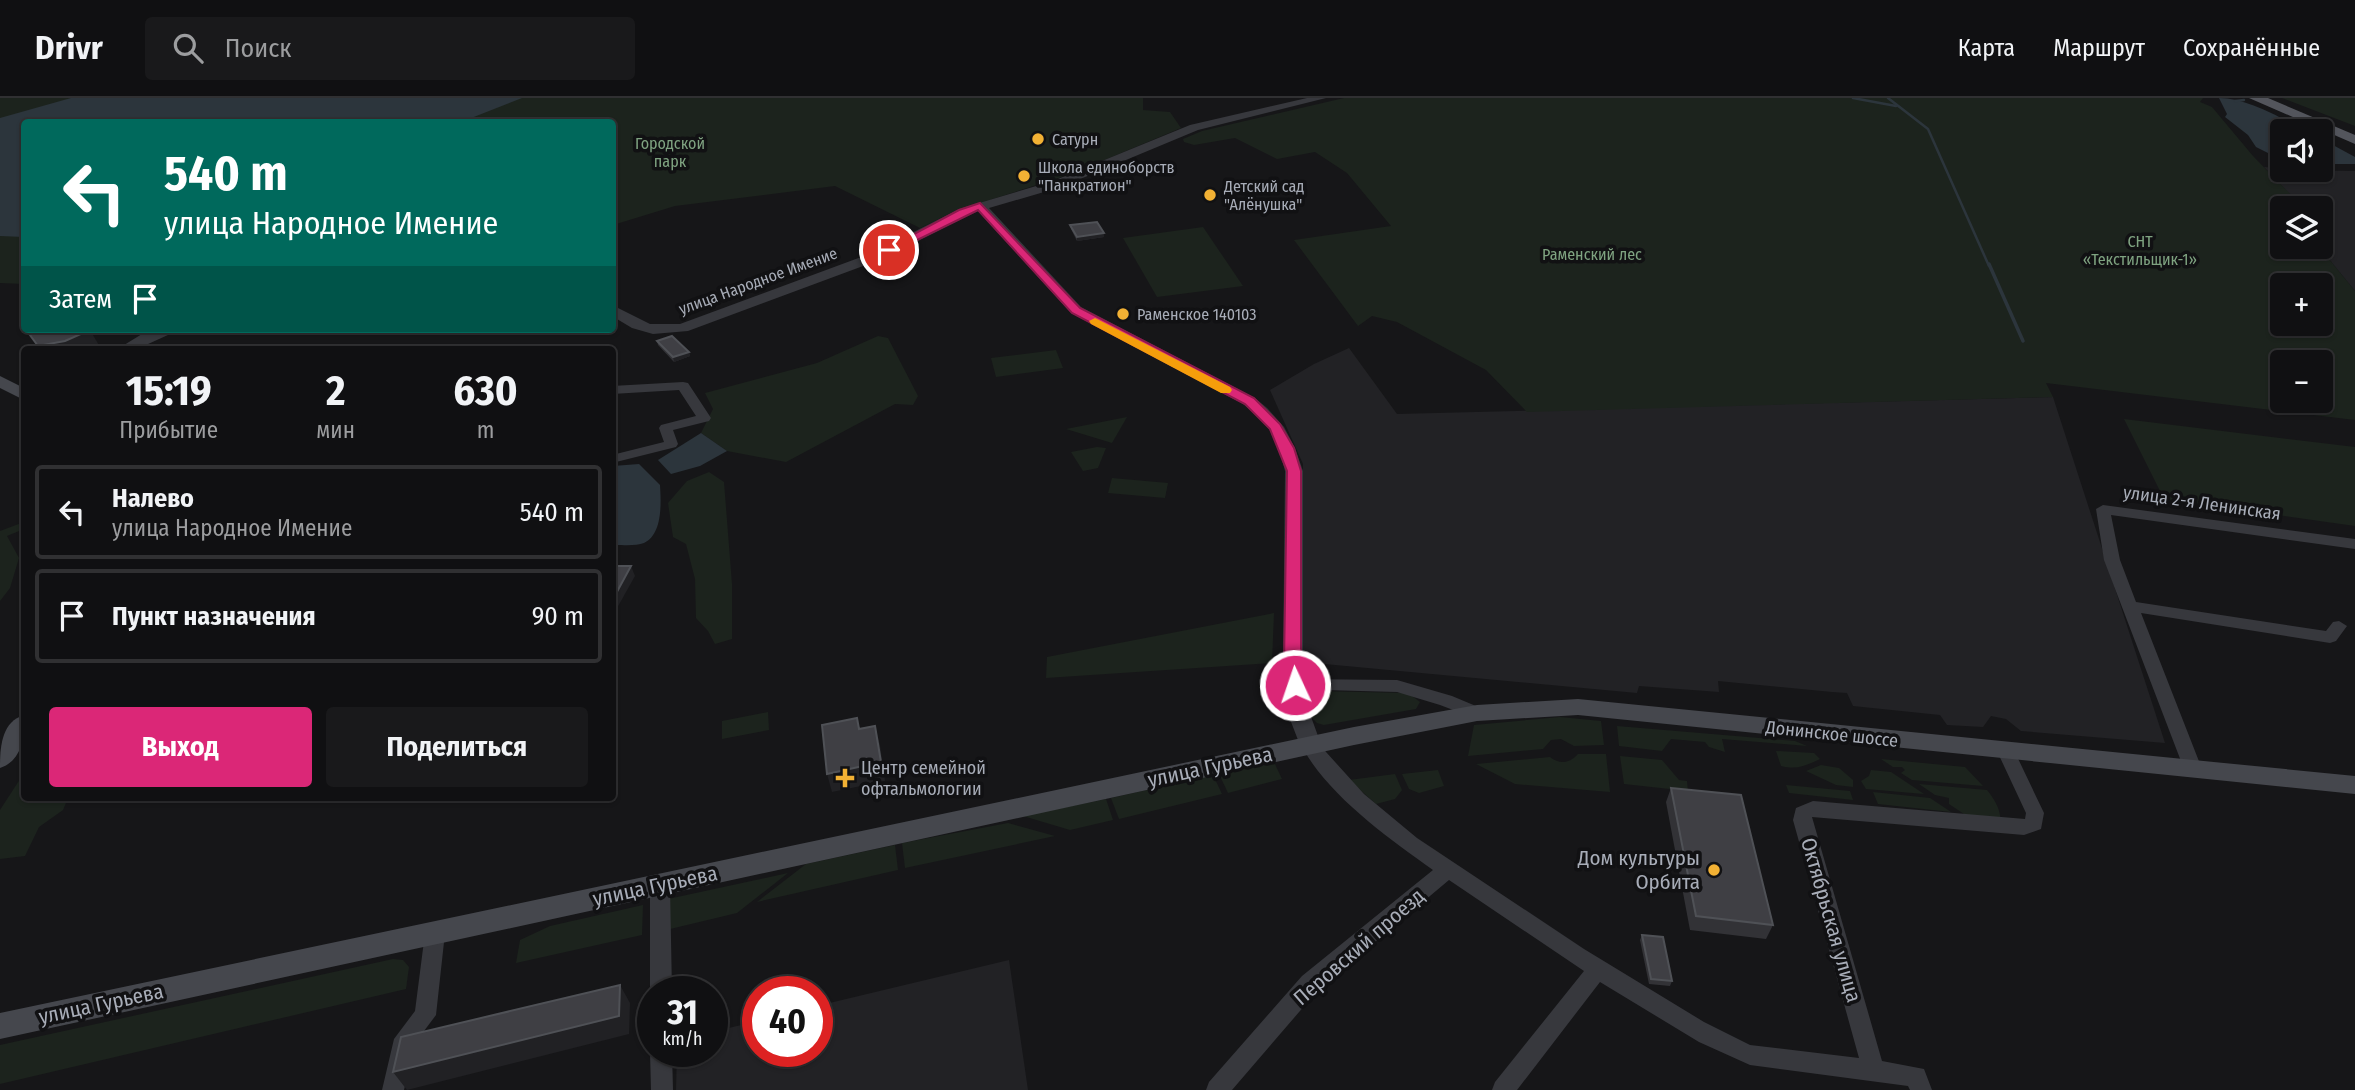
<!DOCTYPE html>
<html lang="ru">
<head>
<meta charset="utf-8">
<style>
	:root { --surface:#101012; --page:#19191b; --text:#f1f3f6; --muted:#9c9d9f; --line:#303032; --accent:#db2777 }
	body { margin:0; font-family:"Fira Sans Condensed",sans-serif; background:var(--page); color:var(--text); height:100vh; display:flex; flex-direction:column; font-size:26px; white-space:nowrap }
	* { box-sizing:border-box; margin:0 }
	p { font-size:23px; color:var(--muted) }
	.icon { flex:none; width:38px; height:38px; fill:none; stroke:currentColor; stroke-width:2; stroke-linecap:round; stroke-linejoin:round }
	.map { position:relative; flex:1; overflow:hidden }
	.panel { position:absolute; left:21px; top:248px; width:595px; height:455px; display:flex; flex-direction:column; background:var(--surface); border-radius:7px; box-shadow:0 2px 5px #0004,0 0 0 2px var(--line) }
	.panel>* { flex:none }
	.top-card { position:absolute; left:21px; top:21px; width:595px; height:214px; border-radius:7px; box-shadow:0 2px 5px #0004,0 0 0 2px var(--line); background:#00695c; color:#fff; overflow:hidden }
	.tools { position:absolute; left:2270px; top:21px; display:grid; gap:14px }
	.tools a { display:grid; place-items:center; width:63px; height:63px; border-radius:7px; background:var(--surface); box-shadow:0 2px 5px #0004,0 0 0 2px var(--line); font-size:35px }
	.speed { position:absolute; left:637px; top:878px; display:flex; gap:14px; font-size:35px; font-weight:700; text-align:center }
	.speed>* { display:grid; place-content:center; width:91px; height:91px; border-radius:50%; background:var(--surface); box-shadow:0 2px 5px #0004,0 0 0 2px var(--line); line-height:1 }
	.speed small { font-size:18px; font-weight:400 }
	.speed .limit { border:10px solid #d22; background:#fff; color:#111 }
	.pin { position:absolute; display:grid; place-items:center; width:60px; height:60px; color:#fff; margin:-30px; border:4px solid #fff; border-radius:50%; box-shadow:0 2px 7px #0007 }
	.me { position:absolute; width:77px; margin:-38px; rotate:357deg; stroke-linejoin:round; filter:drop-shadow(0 0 5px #0008) }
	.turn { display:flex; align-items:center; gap:24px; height:147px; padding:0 28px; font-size:32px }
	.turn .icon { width:91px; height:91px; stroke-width:2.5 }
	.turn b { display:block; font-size:49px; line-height:60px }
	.then { display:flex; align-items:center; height:66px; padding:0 28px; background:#0003; gap:14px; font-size:26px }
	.eta { display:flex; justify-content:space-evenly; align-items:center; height:119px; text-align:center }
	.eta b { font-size:42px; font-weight:700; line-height:49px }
	.action { display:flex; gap:14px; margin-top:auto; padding:14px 28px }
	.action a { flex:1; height:80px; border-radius:7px; background:var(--accent); color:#fff; font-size:28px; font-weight:700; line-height:80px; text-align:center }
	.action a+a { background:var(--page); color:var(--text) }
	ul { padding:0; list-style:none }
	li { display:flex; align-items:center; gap:21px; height:94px; margin:0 14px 10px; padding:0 14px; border:4px solid var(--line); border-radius:7px }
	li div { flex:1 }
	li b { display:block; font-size:26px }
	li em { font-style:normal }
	header { display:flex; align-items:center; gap:42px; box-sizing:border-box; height:98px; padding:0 35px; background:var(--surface); border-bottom:2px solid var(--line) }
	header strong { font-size:33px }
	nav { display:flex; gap:38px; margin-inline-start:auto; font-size:24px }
	.search { width:490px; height:63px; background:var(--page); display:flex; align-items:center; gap:18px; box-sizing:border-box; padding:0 24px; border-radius:7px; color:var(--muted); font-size:26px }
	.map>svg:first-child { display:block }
	.built { fill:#222225 }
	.green { fill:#1c231d; fill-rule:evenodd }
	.water { fill:#2c353c }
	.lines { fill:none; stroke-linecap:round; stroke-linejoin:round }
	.stream-far1 { stroke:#2c353c; stroke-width:2.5 }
	.stream { stroke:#2c353c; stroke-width:3.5 }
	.minor { fill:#37383d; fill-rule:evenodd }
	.tertiary { fill:#37383d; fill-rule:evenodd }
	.secondary { fill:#45474d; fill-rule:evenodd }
	.primary { fill:#53555c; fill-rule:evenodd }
	.wall { fill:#323236 }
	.shaded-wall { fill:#212124 }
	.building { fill:#3f3f44; stroke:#4f5156; stroke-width:2 }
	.route { fill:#db2777; stroke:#8e194d; stroke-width:2 }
	.slow { fill:#f59e0b }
	.poi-dot { fill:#f2b134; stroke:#111113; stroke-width:2.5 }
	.labels { text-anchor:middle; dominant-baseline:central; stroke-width:7; stroke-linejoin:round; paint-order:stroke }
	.far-poi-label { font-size:16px; fill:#a8adb8; stroke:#111113; text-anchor:start }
	.far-park-label { font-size:16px; fill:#7fa381; stroke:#111113 }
	.far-street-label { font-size:16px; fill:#a8adb8; stroke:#111113 }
	.street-label { font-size:18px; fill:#a8adb8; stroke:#111113 }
	.poi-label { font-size:18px; fill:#a8adb8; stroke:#111113; text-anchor:start }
	.near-street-label { font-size:21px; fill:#a8adb8; stroke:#111113 }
	.near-poi-label { font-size:21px; fill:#a8adb8; stroke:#111113; text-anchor:end }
</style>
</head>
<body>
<header>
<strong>Drivr</strong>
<div class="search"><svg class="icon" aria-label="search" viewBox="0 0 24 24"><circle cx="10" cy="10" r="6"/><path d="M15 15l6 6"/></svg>Поиск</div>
<nav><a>Карта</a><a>Маршрут</a><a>Сохранённые</a></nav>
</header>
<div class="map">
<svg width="2355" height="992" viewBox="0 0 2355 992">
	<rect width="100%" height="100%" fill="#161618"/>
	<g class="built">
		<path d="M2275,66L2282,67V72L2355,73V193L2319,149L2320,110H2288L2281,102L2296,103L2264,69L2279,70Z"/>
		<path d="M1349,250L1397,316L2053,299L2165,645L2021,633L2006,621L1991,618L1983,629L1947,627L1940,617L1853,608L1847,595L1832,594L1718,583L1719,594L1639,588L1637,595L1303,564V366L1270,292L1314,266Z"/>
		<path d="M1009,862L1028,992H676L677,954H712V934L758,923V954H817V908Z"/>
	</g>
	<g class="green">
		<path d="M0,0H1143V12L1170,14L1181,30L1071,76L955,113L920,130L835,88L675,108L613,127L612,24H24V186L0,185Z"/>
		<path d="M1344,0H2203L2200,4L2212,9L2253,58L2297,103L2281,102L2288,110H2282V149H2319L2355,193V322L2046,285L2053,299L1527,314L1486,272L1397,224L1372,218L1358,228L1294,142L1391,128L1347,75L1315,54L1277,61L1235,40L1194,47L1184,44L1183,41L1202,33ZM2282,187H2320V226H2282ZM2282,264H2320V303H2282Z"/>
		<path d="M2282,0H2355V28Z"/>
		<path d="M1203,129L1243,188L1157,199L1123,140Z"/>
		<path d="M878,238L888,240L918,298L913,307L895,306L786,364L727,353L701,335L713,311L705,295L817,265Z"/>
		<path d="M1056,252L1063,270L996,279L991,260Z"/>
		<path d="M1127,319L1112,345L1066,331Z"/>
		<path d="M2124,321L2355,349V428L2164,401Z"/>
		<path d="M1097,349L1106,350L1098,370L1083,373L1071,354Z"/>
		<path d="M709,374L724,384L732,486V541L715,546L708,533L696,520L695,481L686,446L673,439L668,405L687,383Z"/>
		<path d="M1112,380L1168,385L1165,400L1108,395Z"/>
		<path d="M24,424V431L7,438L19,460L10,490L0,503V433Z"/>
		<path d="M1274,515L1272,565L1046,580L1047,559Z"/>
		<path d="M1315,593L1408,595L1420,604L1416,611L1324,627L1317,625L1310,618L1309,598Z"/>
		<path d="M768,614L769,632L722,641V623Z"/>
		<path d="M1560,619L1601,623L1604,647L1574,648L1561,641L1551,642L1543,651L1468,658L1474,627Z"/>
		<path d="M1617,628L1795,643L1807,648L1722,641L1725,654L1709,649L1705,644L1671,641L1662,653L1619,648Z"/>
		<path d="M1776,653L1814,655L1820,661C1805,668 1797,672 1781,668Z"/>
		<path d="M1578,656H1606L1610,694L1515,686L1476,666L1550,659C1560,667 1570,665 1578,656Z"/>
		<path d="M1620,658L1662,662L1679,682L1687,683L1688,693L1624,686Z"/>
		<path d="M1881,661L1965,669L1983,688L1912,682L1901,675L1905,672L1902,669H1893Z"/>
		<path d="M1274,664L1282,681L1228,695L1219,676Z"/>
		<path d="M1821,667L1839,670L1853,682V689L1836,687L1806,673Z"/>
		<path d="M1438,672L1444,688L1419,695L1409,691L1402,676Z"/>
		<path d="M1871,672L1891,674L1924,696L1866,691L1861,683L1869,678Z"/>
		<path d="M24,675V700H68L63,712L39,729L25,758L0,761V712Z"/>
		<path d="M1395,676L1402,692L1395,701L1376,706L1349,682Z"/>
		<path d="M1213,677L1222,696L1119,721L1111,700Z"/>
		<path d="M1919,686L1987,692C1995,702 2002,713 2000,726L1976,724L1949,706V700L1935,697Z"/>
		<path d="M1786,687L1850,693L1853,702L1789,695Z"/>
		<path d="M1873,694L1930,700L1951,714L1878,706Z"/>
		<path d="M1106,701L1113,722L1070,732L1023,718Z"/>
		<path d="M1008,725L1055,738L905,770L902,745Z"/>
		<path d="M895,747L898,772L757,804L806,766Z"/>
		<path d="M788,775L737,815L666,832L668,801Z"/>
		<path d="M643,807L642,837L516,865L520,842L550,828Z"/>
		<path d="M393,861L403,862L409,869L406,891L0,986V947Z"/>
	</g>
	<g class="water">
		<path d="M71,0H522L461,24H24V139L0,138V20Z"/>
		<path d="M2219,0C2248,0 2282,21 2307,33H2282V61H2280L2256,49L2248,37L2225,19L2227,16Z"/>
		<path d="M2320,40L2355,59V66H2321Z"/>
		<path d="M701,335L727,353L700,368L671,376L658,362Z"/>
		<path d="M639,366L660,387C661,404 663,436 644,445C637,448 624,447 616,447L612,445L613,368Z"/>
	</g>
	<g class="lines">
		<g class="stream-far1">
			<path d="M1853,0L1896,8"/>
			<path d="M1888,0L1928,31L1989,168"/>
			<path d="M2235,3L2244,2"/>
		</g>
		<path class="stream" d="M1989,166L2023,243"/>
		<g class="minor">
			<path d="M683,284L688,285L711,320L709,323L673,332L678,346L676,349L612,365V357L664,344L659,330L661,327L696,318L679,292L612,296V288Z"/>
			<path d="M2103,407L2355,441V451L2111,417L2120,462L2136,504L2326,533L2333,524L2339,523L2347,528L2336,543L2330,545L2141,515L2202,671L2199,676L2193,678L2187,676L2184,671L2104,462L2096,411Z"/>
			<path d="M1295,581L1397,582L1452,598L1483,611L1486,615L1483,619L1477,621L1440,607L1397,594L1289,591L1286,587L1289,583Z"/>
			<path d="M1311,642L1317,644L1364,696L1417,740L1584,851L1704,924L1750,947L1859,960L1793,722L1796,710L1813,703L2025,721L2026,715L1997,653L2000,648L2006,646L2012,648L2044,715L2041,731L2024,737L1812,719L1882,963L1924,971L1932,992H1910L1908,988L1750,967L1699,944L1600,884L1517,992H1492L1495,984L1584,873L1449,782L1318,892L1232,992H1206L1209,984L1302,878L1433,772C1388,740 1329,698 1302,649L1305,644Z"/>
			<path d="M660,780L667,782L670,788L672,894H653V899L650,894V788L653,782Z"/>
			<path d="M435,826L442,829L445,835L436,917L415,945L404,992H382L394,941L415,913L425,835L428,829Z"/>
			<path d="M653,948V954H672L673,992H651L650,954Z"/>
		</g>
		<g class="tertiary">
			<path d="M1307,0H1326L1198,32L1061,89L989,110L1081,209L1255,300L1267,310L1284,329L1295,350L1303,373V568L1310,616L1322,649L1319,655L1311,657L1303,655L1288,616L1283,568L1285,373L1279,350L1269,331L1255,316L1243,306L1071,215L978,113L882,161L688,233L653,236L632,230L612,218V207L650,226H680L872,155L959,111L1053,83L1190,27Z"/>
			<path d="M158,231H181L135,252H116L142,236Z"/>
		</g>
		<g class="secondary">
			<path d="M0,278L24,290V302L0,290Z"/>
			<path d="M1578,601L2355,678V696L1578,617L1477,623L1354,647L0,941V915L1354,629L1477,607Z"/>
			<path d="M24,617C26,637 22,663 0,670C0,650 1,624 24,617Z"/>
		</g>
		<path class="primary" d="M2249,0H2268L2355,37V46Z"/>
	</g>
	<g class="wall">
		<path d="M1070,127L1104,135V139L1077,143L1071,131Z"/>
		<path d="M657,243L689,254L690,258L674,264L658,247Z"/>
		<path d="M1671,690L1773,827L1766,841L1690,832L1666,704Z"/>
		<path d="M1642,837L1672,883L1670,888L1649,886L1640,842Z"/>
	</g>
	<g class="shaded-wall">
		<path d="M1104,135V139L1077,143V139Z"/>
		<path d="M90,232L100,249L94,252H41L38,248Z"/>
		<path d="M689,254L690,258L674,264L673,259Z"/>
		<path d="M631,468L635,478L612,519V503Z"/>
		<path d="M875,628L880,647L885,683L832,694L827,676Z"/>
		<path d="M620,887L630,905L629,936L407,992L393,974Z"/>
	</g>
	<g class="building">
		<path d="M1097,124L1104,135L1077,139L1070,127Z"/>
		<path d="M31,231H89L90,232L65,243L38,248L30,237L34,235Z"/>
		<path d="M672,238L689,254L673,259L657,243Z"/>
		<path d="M612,468H631L612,503Z"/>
		<path d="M857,620L859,631L875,628L881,664L827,676L822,627Z"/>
		<path d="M1671,690L1741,697L1773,827L1696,818Z"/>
		<path d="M1642,837L1663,839L1672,883L1651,881Z"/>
		<path d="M620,887L619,918L393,974L401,939Z"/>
	</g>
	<path class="route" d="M980,105L1080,210L1254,300L1280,326L1294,350L1301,373V568L1304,587L1301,591L1295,593L1286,587L1284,568L1287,373L1270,331L1245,306L1072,215L978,112L893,154L884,152L959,112Z"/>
	<path class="slow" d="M1095,220L1230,289L1232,292L1230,295H1221L1091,226L1089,223Z"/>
	<g class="poi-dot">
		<circle cx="1038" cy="41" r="7"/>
		<circle cx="1024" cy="78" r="7"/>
		<circle cx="1210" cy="97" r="7"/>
		<circle cx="1123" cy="216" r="7"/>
		<path d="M841.5 669.5h7v7h7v7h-7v7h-7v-7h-7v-7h7z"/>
		<circle cx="1714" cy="772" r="7"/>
	</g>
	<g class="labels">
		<g class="far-poi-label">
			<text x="1052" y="41">Сатурн</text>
			<text x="1038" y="69">Школа единоборств<tspan x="1038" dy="18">"Панкратион"</tspan></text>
			<text x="1224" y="88">Детский сад<tspan x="1224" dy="18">"Алёнушка"</tspan></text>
			<text x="1137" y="216">Раменское 140103</text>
		</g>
		<g class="far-park-label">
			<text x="670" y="45">Городской<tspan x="670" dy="18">парк</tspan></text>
			<text x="2140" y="143">СНТ<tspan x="2140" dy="18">«Текстильщик-1»</tspan></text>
			<text x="1592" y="156">Раменский лес</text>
		</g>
		<g class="far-street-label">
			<text transform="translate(758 183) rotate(-20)">улица Народное Имение</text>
		</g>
		<g class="street-label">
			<text transform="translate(2202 405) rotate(8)">улица 2-я Ленинская</text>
			<text transform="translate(1832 636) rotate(6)">Донинское шоссе</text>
		</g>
		<g class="poi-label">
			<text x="861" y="670">Центр семейной<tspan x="861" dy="21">офтальмологии</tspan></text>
		</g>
		<g class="near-street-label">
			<text transform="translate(1210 669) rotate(-12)">улица Гурьева</text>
			<text transform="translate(655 788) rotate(-12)">улица Гурьева</text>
			<text transform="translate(1831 822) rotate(74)">Октябрьская улица</text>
			<text transform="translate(1359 849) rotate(-41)">Перовский проезд</text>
			<text transform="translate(101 906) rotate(-12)">улица Гурьева</text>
		</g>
		<g class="near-poi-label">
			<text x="1700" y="760">Дом культуры<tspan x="1700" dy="24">Орбита</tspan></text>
		</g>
	</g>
</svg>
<div class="tools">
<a><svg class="icon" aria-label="sound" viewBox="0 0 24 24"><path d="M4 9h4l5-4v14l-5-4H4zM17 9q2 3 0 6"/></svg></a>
<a><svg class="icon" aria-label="layers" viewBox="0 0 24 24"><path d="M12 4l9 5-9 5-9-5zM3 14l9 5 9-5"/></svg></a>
<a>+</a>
<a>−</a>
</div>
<div class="speed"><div>31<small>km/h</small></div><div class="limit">40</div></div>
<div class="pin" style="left:889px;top:152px;background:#d93025"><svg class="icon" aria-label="arrive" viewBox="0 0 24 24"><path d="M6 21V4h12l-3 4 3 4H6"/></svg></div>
<svg class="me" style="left:1295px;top:587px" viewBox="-20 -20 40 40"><circle r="17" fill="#db2777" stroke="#fff" stroke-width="3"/><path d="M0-11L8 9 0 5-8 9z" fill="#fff"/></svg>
<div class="top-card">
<div class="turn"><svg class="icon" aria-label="left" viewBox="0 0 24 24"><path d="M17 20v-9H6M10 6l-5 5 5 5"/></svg><div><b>540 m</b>улица Народное Имение</div></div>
<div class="then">Затем<svg class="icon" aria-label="arrive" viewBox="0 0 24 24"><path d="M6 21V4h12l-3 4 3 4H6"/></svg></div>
</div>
<section class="panel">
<div class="eta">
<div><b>15:19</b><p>Прибытие</p></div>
<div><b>2</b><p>мин</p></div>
<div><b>630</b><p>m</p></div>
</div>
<ul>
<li><svg class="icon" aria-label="left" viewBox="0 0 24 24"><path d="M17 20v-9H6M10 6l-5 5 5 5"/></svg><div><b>Налево</b><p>улица Народное Имение</p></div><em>540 m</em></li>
<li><svg class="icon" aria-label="arrive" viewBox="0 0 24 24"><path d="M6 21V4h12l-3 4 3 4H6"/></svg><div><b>Пункт назначения</b></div><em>90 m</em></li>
</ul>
<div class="action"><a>Выход</a><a>Поделиться</a></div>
</section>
</div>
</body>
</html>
